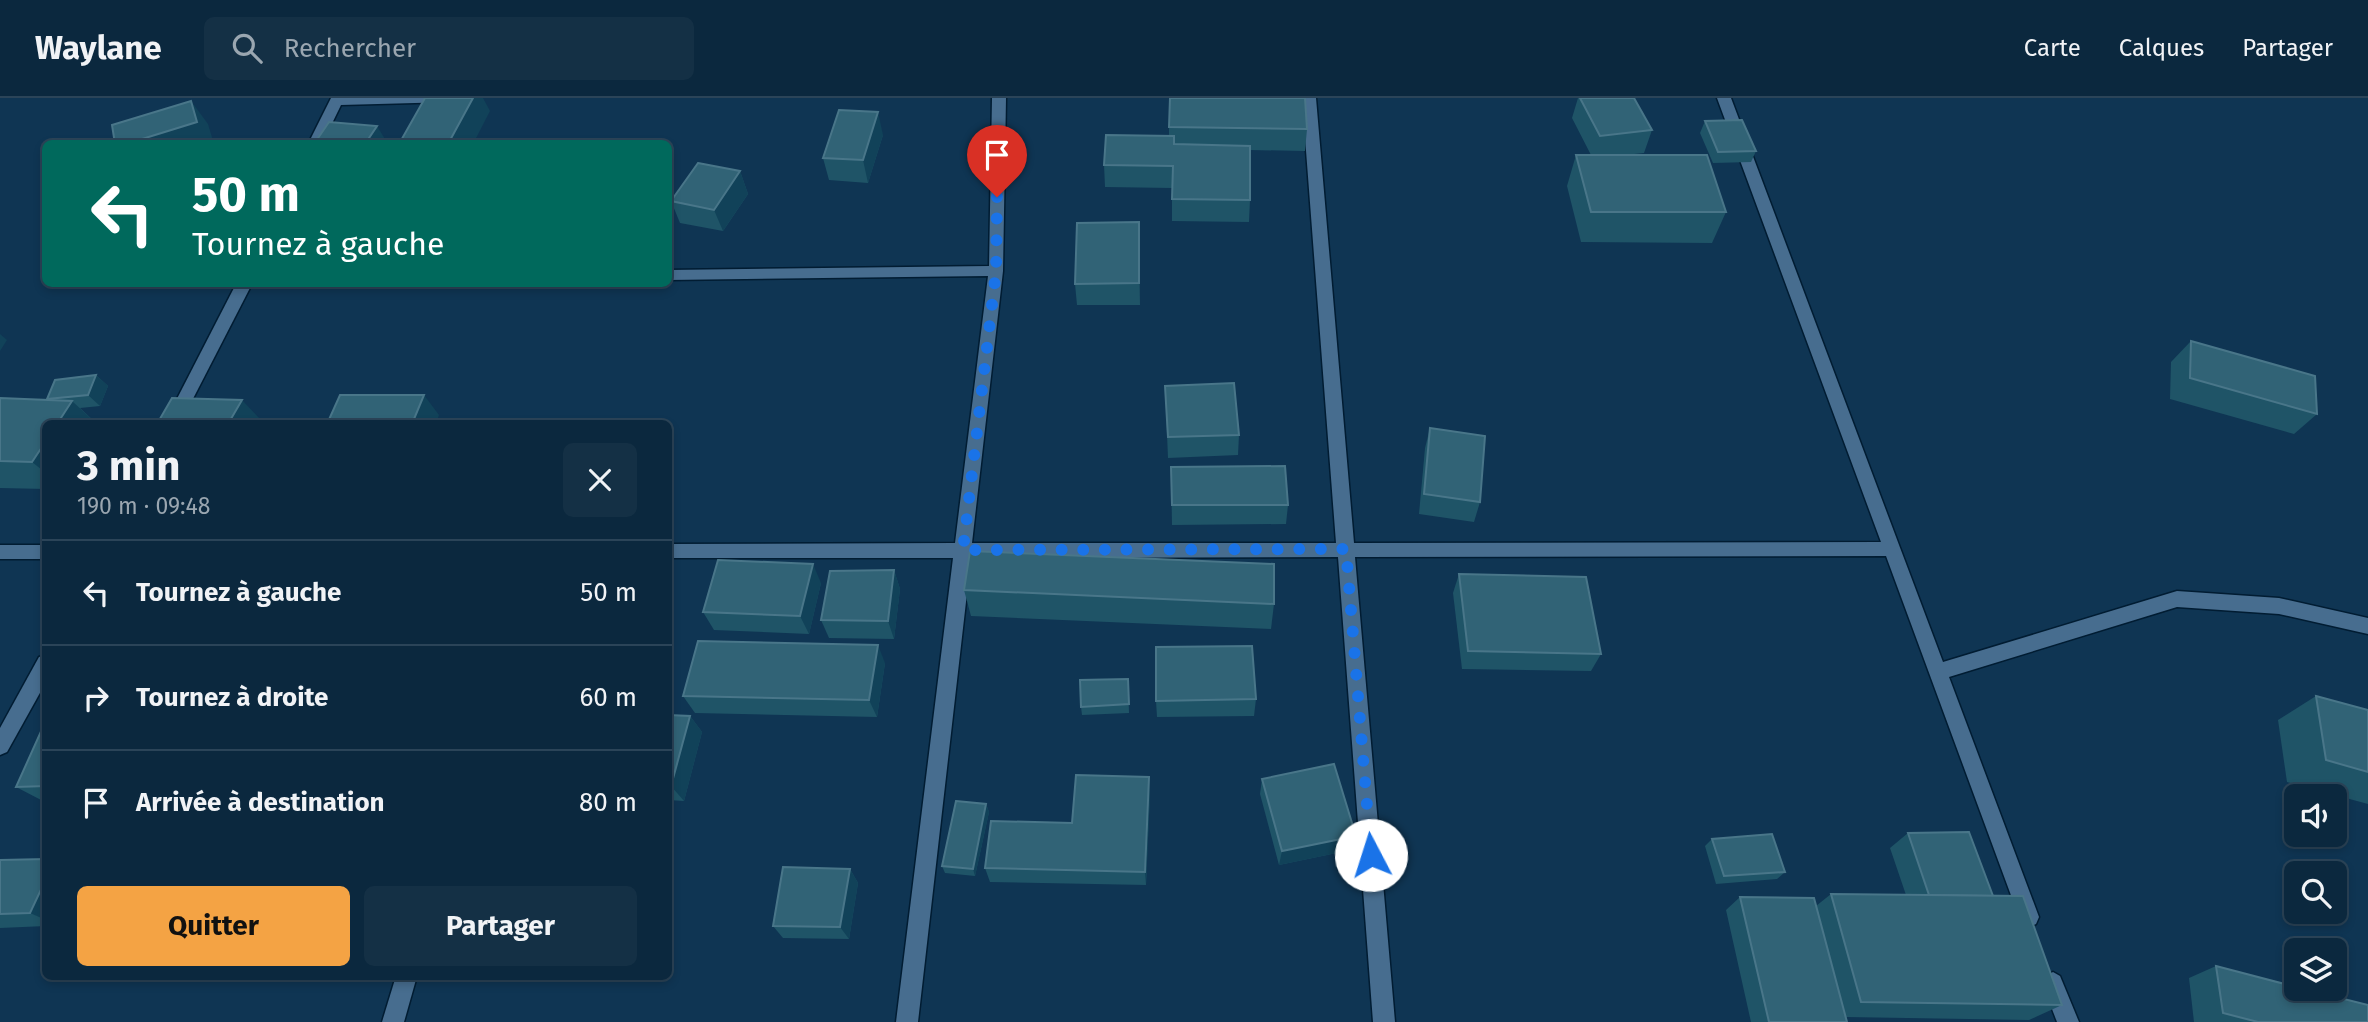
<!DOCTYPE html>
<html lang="fr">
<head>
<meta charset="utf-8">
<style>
	:root { --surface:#0b283e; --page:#143045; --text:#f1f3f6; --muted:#9aa6b0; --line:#2b4458; --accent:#f4a344 }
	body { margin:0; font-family:"Fira Sans",sans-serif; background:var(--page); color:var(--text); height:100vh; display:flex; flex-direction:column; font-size:26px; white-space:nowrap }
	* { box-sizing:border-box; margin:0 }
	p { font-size:23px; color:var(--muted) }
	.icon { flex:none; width:38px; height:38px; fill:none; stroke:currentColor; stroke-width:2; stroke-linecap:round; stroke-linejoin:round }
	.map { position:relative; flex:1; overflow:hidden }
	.side { position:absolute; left:42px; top:322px; width:630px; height:560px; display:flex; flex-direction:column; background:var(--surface); border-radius:10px; box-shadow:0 4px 10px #0003,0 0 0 2px var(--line) }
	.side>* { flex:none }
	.top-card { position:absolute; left:42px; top:42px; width:630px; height:147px; border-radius:10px; box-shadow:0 4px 10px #0003,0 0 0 2px var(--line); background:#00695c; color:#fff; overflow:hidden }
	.controls { position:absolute; left:2284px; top:686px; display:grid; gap:14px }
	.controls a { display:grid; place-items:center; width:63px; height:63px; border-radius:10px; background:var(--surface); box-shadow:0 4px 10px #0003,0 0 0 2px var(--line); font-size:35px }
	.pin { position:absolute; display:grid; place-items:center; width:60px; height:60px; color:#fff; margin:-72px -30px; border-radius:50% 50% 50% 0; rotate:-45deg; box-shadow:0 0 7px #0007 }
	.pin .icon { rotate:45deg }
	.me { position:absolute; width:77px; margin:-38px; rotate:355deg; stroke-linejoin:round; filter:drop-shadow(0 0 5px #0008) }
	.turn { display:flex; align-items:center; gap:24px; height:147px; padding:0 35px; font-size:32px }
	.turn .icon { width:91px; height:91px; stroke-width:2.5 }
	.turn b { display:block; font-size:49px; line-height:60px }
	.round { display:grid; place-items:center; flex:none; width:74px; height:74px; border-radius:10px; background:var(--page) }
	.summary { display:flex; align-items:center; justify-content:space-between; height:119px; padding:0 35px }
	h1 { font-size:42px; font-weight:700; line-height:52px }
	.button { display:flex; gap:14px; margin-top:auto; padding:14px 35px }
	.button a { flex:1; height:80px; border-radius:10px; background:var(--accent); color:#111; font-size:28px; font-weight:700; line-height:80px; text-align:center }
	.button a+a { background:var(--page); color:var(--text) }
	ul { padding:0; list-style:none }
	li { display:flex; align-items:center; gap:21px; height:105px; padding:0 35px; border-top:2px solid var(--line) }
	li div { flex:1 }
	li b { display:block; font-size:26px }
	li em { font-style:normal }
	header { display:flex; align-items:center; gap:42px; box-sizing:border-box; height:98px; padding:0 35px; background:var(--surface); border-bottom:2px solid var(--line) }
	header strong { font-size:33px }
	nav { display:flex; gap:38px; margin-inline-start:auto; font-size:24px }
	.search { width:490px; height:63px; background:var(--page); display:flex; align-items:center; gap:18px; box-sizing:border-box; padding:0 24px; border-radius:10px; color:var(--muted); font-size:26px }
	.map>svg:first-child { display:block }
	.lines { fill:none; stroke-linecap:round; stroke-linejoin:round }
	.minor-casing { stroke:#011c32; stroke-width:3 }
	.minor { fill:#476d8f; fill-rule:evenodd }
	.wall { fill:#1f5467 }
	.shaded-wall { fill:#114259 }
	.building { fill:#316376; stroke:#497689; stroke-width:2 }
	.route { stroke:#1a73e8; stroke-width:12; stroke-dasharray:0 21.6 }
</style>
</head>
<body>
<header>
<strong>Waylane</strong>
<div class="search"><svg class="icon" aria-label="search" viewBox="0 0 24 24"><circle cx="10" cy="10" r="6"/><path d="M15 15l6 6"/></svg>Rechercher</div>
<nav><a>Carte</a><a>Calques</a><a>Partager</a></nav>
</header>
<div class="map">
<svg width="2368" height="924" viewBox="0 0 2368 924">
	<rect width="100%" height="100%" fill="#0f3553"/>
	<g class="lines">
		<defs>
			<g id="minor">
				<path d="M331,0H459L452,4L341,7L322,46H308Z"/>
				<path d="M992,0H1006L1003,173L972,445H1336L1302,0H1316L1354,445L1881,444L1717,0H1731L1943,564L2177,493L2279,500L2368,520V536L2279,516L2177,509L1949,579L2039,819L2036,826L2029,829L2022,826L2019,819L1886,458L1355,459L1395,924H1373L1338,459L971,460L918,924H896L953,460H668V446L955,445L988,178L668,182V172L989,168Z"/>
				<path d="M236,186H252L180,326H164Z"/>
				<rect x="0" y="447" width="46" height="14"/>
				<path d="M46,557V584L7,654L0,657V630L39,559Z"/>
				<path d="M2053,874L2060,878L2079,924H2057L2042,885L2046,878Z"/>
				<path d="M396,878H417L404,924H382Z"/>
			</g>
		</defs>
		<use href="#minor" class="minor-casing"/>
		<use href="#minor" class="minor"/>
	</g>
	<g class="wall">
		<path d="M1578,0H1634L1652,32L1644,55L1625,57L1726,114L1712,145L1581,144L1567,88L1576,57H1591L1572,20Z"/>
		<path d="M1705,23L1756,53L1751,64L1713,65L1700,35Z"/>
		<path d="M1169,29L1307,31L1305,53L1250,52V102L1249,124L1172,123V90L1105,89L1104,67L1169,38Z"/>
		<path d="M883,37L868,85L829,82L823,60Z"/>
		<path d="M740,73L748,96L723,133L680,125L671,103Z"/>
		<path d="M1139,146L1140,207H1077L1075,186Z"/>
		<path d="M2191,243L2317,316L2294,336L2170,301L2171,264Z"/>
		<path d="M96,277L108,288L100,308L80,310L97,326H46V391L0,390V300L48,302Z"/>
		<path d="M1165,288L1239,337L1238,357L1168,360Z"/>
		<path d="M1430,330L1480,404L1474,424L1419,416L1425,350Z"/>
		<path d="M1171,369L1288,407L1286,426L1172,427Z"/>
		<path d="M894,472L900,491L894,541L829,540L821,522Z"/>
		<path d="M1459,476L1601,556L1591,573L1462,571L1453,495Z"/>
		<path d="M821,485L809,536L714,532L703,514Z"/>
		<path d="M964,492L1274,506L1271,531L971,518Z"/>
		<path d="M885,565L877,619L695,615L683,598Z"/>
		<path d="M1128,581L1129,615L1082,617L1081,609Z"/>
		<path d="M2316,598L2368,612V706L2287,684L2278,622Z"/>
		<path d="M1256,601L1254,618L1157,619L1156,603Z"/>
		<path d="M668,617L690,618L702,634L684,703L668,702Z"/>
		<path d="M46,629V704H45L16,689Z"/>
		<path d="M1262,681L1356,738L1351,752L1279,767L1260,696Z"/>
		<path d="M1150,695L1146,787L990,784L985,770Z"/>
		<path d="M986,706L989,714L975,778L945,775L942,768Z"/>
		<path d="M1908,735L1993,798L2062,907L2029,922L1846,919L1847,924H1751L1726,812L1740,799L1816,808L1831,796L1906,797L1890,750Z"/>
		<path d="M1712,741L1785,774L1777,781L1716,786L1705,748Z"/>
		<path d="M46,761V828L0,830V762Z"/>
		<path d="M850,771L858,785L849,841L783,840L773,828Z"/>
		<path d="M2216,868L2368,924H2194L2189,880Z"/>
	</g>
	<g class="shaded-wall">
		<path d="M473,0H483L490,13L473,46H448Z"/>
		<path d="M191,3L208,26L214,46H126Z"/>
		<path d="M878,14L883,37L868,85L863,62Z"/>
		<path d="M377,28L388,46H365Z"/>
		<path d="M740,73L748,96L723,133L714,112Z"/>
		<path d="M0,236L7,242L0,253Z"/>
		<path d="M96,277L108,288L100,308L88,297Z"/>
		<path d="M424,297L439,317L436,326H412Z"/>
		<path d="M242,302L261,322L259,326H228Z"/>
		<path d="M72,303L97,326H57Z"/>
		<path d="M46,343V375L32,364Z"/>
		<path d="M813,466L821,485L809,536L800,518Z"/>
		<path d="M894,472L900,491L894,541L888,523Z"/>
		<path d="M878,547L885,565L877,619L869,602Z"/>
		<path d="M690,618L702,634L684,703L671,688Z"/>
		<path d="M1149,679L1150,695L1146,787L1145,774Z"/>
		<path d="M986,706L989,714L975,778L973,771Z"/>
		<path d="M1356,738L1351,752L1279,767L1282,753Z"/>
		<path d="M850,771L858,785L849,841L840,829Z"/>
		<path d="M46,781V822L30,815Z"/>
	</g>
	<g class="building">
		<path d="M425,0H473L448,46H399Z"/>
		<path d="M1170,0H1305L1307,31L1169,29Z"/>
		<path d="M1580,0H1634L1652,32L1600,38Z"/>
		<path d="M191,3L197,24L126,46H115L112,27Z"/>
		<path d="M839,12L878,14L863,62L823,60Z"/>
		<path d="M1742,22L1756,53L1718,54L1705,23Z"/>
		<path d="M329,24L377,28L365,46H314Z"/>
		<path d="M1106,37L1174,38V46L1250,48V102L1172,101L1173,68L1104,67Z"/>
		<path d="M1576,57H1707L1726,114H1591Z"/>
		<path d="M698,65L740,73L714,112L671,103Z"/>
		<path d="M1139,124V185L1075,186L1077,125Z"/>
		<path d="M2191,243L2315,278L2317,316L2190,280Z"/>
		<path d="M96,277L88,297L47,301L55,282Z"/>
		<path d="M1234,285L1239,337L1168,339L1165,288Z"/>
		<path d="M340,297H424L412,326H327Z"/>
		<path d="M0,300L72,303L57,326H46V343L32,364L0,363Z"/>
		<path d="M172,300L242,302L228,326H157Z"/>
		<path d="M1430,330L1485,338L1480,404L1424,396Z"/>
		<path d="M1285,368L1288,407H1172L1171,369Z"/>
		<path d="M970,453L1274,466V506L964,492Z"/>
		<path d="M718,462L813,466L800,518L703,514Z"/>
		<path d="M894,472L888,523L821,522L830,473Z"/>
		<path d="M1459,476L1586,479L1601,556L1468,553Z"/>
		<path d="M698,543L878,547L869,602L683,598Z"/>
		<path d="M1252,548L1256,601L1156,603V549Z"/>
		<path d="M1128,581L1129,606L1081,609L1080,582Z"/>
		<path d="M2316,598L2368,612V674L2326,662Z"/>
		<path d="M668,617L690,618L671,688H668Z"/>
		<path d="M43,629H46V688L16,689Z"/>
		<path d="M1334,666L1356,738L1282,753L1262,681Z"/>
		<path d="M1076,677L1149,679L1145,774L985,770L991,723L1072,725Z"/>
		<path d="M956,703L986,706L973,771L942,768Z"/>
		<path d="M1969,734L1993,798L1929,797L1908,735Z"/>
		<path d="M1772,736L1785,774L1724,778L1712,741Z"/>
		<path d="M46,761V781L30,815L0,816V762Z"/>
		<path d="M783,769L850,771L840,829L773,828Z"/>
		<path d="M1831,796L2023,798L2062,907L1861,904Z"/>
		<path d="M1740,799L1814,800L1847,924H1769Z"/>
		<path d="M2216,868L2296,889V891H2304L2368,907V924H2258L2223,915Z"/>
	</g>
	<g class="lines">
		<path class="route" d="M997,99L996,173L963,452L1346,451L1371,757"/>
	</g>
</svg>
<div class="controls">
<a><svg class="icon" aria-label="sound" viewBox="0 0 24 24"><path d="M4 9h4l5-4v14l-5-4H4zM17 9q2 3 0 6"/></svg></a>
<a><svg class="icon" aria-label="search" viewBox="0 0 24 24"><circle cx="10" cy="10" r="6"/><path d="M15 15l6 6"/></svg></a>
<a><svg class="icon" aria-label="layers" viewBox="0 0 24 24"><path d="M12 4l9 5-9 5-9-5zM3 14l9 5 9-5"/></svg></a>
</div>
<div class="pin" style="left:997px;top:99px;background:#d93025"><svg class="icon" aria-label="arrive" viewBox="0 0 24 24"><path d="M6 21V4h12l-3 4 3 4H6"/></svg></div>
<svg class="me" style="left:1371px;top:757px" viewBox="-20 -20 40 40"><circle r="19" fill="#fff"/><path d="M0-13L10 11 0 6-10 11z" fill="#1a73e8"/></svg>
<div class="top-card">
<div class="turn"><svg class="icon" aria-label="left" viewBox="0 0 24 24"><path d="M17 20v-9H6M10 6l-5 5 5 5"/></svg><div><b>50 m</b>Tournez à gauche</div></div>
</div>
<section class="side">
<div class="summary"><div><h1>3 min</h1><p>190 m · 09:48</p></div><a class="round"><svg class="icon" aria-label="close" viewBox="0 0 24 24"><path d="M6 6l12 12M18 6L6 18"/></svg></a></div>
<ul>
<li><svg class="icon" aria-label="left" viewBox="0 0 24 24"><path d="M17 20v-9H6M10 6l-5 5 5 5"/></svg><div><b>Tournez à gauche</b></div><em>50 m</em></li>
<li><svg class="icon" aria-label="right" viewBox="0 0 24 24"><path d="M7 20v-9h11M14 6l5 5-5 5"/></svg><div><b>Tournez à droite</b></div><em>60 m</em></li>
<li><svg class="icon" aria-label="arrive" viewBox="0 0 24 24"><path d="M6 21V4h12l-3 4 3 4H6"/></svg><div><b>Arrivée à destination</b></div><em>80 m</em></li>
</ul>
<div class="button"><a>Quitter</a><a>Partager</a></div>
</section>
</div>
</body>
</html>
